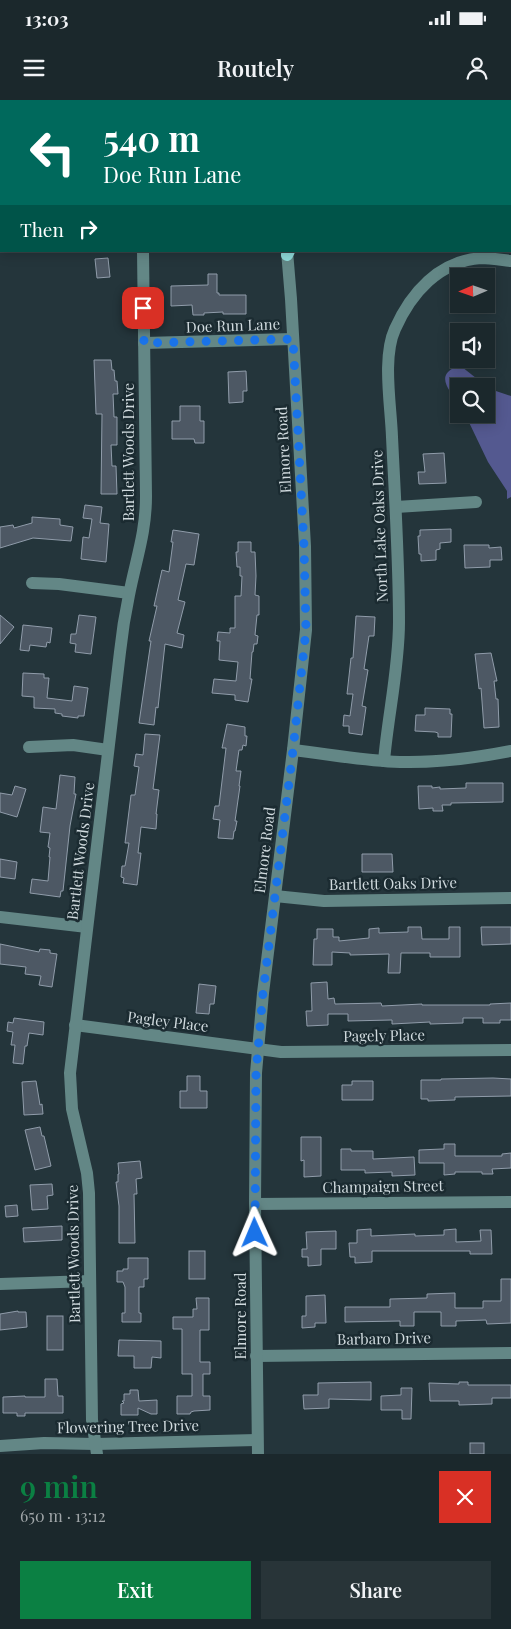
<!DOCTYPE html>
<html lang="en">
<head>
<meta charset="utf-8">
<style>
	:root { --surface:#1b282c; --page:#283438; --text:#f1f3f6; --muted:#a0a6a9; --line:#394448; --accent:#0b8043 }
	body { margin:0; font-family:"Playfair Display",serif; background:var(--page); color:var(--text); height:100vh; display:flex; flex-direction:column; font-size:19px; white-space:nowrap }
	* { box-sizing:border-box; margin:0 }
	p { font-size:16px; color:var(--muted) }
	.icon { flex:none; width:28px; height:28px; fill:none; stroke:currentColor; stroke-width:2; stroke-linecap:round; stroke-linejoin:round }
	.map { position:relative; height:1354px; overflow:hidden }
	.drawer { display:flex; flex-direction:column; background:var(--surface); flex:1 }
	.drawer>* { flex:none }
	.banner { position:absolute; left:0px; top:0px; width:511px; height:152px; box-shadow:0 2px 12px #0003,0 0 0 1px var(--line); background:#00695c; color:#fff; overflow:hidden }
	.needle { width:32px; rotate:268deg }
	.tools { position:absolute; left:450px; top:168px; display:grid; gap:10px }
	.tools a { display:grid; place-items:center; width:45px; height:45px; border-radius:0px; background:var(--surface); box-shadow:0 2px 12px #0003,0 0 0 1px var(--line); font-size:25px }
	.pin { position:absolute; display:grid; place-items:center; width:42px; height:42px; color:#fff; margin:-21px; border-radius:10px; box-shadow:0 2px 8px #0006 }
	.me { position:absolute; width:55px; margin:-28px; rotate:359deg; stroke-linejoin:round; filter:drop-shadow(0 0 4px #0008) }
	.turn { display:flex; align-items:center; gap:18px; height:105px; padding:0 20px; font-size:22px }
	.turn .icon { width:65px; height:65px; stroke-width:2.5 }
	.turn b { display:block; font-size:35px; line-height:42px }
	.then { display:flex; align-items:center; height:48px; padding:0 20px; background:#0003; gap:10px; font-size:19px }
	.round { display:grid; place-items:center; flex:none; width:52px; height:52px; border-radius:0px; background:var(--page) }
	.overview { display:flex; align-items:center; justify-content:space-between; height:85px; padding:0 20px }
	h1 { font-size:30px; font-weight:600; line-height:38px; color:var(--accent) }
	.cta { display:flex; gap:10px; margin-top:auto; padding:10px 20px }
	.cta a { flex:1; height:58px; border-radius:0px; background:var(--accent); color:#fff; font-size:20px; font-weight:600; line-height:58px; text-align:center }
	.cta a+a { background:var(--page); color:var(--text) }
	.status { display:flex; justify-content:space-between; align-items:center; height:35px; padding:0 25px; background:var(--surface); direction:ltr }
	.status svg { height:14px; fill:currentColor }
	header { display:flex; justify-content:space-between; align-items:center; height:65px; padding:0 20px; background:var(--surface); font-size:22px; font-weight:600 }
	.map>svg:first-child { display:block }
	.water { fill:#545990 }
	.building { fill:#4d5864; stroke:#909caa }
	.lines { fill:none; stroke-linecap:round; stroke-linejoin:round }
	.minor { stroke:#638786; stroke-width:12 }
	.major { stroke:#8fdbda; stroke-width:12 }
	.route { stroke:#1a73e8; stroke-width:9; stroke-dasharray:0 16.2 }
	.labels { text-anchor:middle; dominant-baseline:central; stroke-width:5; stroke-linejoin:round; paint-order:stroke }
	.street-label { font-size:15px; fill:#d0dade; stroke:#1b2b31 }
</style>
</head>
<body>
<div class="status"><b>13:03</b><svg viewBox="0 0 49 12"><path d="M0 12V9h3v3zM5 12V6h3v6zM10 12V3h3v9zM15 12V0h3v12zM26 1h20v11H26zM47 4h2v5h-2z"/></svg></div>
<header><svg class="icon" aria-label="menu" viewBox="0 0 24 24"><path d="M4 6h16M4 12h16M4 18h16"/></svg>Routely<svg class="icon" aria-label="person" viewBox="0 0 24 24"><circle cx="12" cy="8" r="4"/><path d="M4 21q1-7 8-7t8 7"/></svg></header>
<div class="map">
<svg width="511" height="1354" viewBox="0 0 511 1354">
	<rect width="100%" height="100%" fill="#24353b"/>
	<path class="water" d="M456,267H462L490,289L511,296V397L507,399V391L488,362L465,314H486V286H459V304C451,292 434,276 456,267Z"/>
	<g class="building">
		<path d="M108,158L110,177L97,178L95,159Z"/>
		<path d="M208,174H217V193H219V195H246V214H223V212L204,213V215H193L192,205L171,206V186L208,185Z"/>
		<path d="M94,260H111L112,270H114L115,281H117L118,294H113L114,317H117V345H111L112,366H116L117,394H101L102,314H96Z"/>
		<path d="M246,271L247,291H243V302L229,303L228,272Z"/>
		<path d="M180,306H200V321H204V343H195L194,339H172V321H180Z"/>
		<path d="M444,353L446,383L419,384L418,372H425L423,354Z"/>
		<path d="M85,405L102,407L100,423L109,424L106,462L81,459L83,437L89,438L92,419L83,418Z"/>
		<path d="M32,417L60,419V425L73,427L71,441L33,438L0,448V427L13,425L14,428L32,423Z"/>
		<path d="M451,429V442L440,443V449L436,450V460L421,461V454H419L418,436H420V430Z"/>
		<path d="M173,430L199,434L194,465L186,464L178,500L185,502L177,533L184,535L182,548L165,544L158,608L156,607L154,625L139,623L151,541H149L157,506H154L162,470L169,472L173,442H171Z"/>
		<path d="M238,442H251V452H255L256,476L255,495L259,496V515H257L255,535L258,536L257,544H254L253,552H252L250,579H252L248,602L235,600V595L212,593L214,579L236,581L238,562L219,560L220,541H217L218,532L230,533V528H235V496H241L242,476H240V467H237L236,452H238Z"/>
		<path d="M464,445H489V448L501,447L502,460H490V467L465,468Z"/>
		<path d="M0,515L14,527L0,544Z"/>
		<path d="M79,515L96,517L91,554L75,552L76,544L70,543L71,534H76Z"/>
		<path d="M356,516L375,517L374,536H369L364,569L368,570L362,606L366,607L362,635L349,633V626H343L344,615L350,616L353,594H347L351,558H353Z"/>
		<path d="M23,525L52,528L50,543L47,542L46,547L30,545L29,551L20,550Z"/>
		<path d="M491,553L497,581H494L496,599H498L499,627L484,628L481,588L479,589L475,554Z"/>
		<path d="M23,573L44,574V578H49L47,598L72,601L74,586L88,588L84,616H78V618L62,616V614L55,613V609L34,608V597L22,596Z"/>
		<path d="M425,608L450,609V614H452L451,637H438V633L435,632L415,631L416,615H425Z"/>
		<path d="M227,624L245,627V636H247L246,646L243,645L242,650H239L236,671H241L239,686H240L235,721H237L235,731H234L233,739L218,738L220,720L213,719L215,706H219L226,648H222Z"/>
		<path d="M145,634L160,635L153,689L159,690L156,714H157L156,729L141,727L138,753H141L137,785L123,783L124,778L121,777L122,766H125L129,743H125L131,695H135L139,667L134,666L136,654L143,655Z"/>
		<path d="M60,675L75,677L74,694H76L70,726L63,791H61L60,797L30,793L32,779L48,781L50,757H49L50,748L48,747L50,733L40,732L43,707L56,709Z"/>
		<path d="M466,683H503V702L451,703V705H442L443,711H433V708L419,709L418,686H432V688L440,687V689L466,688Z"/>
		<path d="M15,686L26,689L17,717L0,712V693L12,695Z"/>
		<path d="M362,754H392L393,772H362Z"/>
		<path d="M0,759L17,762L15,779L0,777Z"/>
		<path d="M408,827H421L422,839H449V827H460V857H430V853H401L400,873H388L389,854L350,855V853L332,852V865H313L314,839H317V829H333V837H339V841L369,838V829L379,828V833L408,832Z"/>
		<path d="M481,827H511V844L482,845Z"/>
		<path d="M0,844L39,852L40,849L50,850V853L57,854L52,887L39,885L41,876L25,874L26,867L0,864Z"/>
		<path d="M327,882L328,899L334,898L335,904L381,903L382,906L422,904V905H490V904L511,903V920H500V923H483V918H463V923L430,924V922L392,924V920L348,921V914H328V925L307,926L306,911H312L311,883Z"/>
		<path d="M199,884L216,886L214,904H210L209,914L196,913Z"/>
		<path d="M14,918L44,922L43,935L29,933L27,946H25L23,964L13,963L15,945H11L13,932L7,931L8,922L13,923Z"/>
		<path d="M187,976H200V991H207V1008H180V991H187Z"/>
		<path d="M493,978L511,979V996L455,997V1000L428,1001V999H421V980H441V979Z"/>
		<path d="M36,981L40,1005L42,1004L43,1014L24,1015L22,982Z"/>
		<path d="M352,981H373V1000H342V985H352Z"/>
		<path d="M40,1027L42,1036H44L51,1066L35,1070L25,1030Z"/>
		<path d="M301,1037H321V1076L304,1077V1060L301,1061Z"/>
		<path d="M444,1044H455V1056H502V1054L511,1053V1068L492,1069L493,1074H482V1072H455V1074L444,1075V1063H419V1050L442,1049H444Z"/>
		<path d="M341,1049H351V1051H373V1059L414,1057L415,1075L392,1076V1072L365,1073V1070H341Z"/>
		<path d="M140,1061L142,1078L136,1079L137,1094H134L135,1143H119V1106L116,1082H118V1074H119L118,1063Z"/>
		<path d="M52,1084L53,1095L47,1096L48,1109L32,1110L30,1085Z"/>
		<path d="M17,1105L18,1116L6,1117L5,1106Z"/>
		<path d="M62,1126V1140L24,1142L23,1128Z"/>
		<path d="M371,1129V1136L415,1134V1136L444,1135V1130L456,1129V1142L481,1141L480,1130H491L492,1154H470V1151H372V1162L355,1163V1157H350L349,1143H357V1130Z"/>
		<path d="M336,1131V1149H321V1165L308,1166V1157H302V1149H307L306,1132Z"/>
		<rect x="189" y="1151" width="16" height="28"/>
		<path d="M128,1158H148V1179H144V1187H139V1213H141V1222H122V1213H125V1187L123,1182H117V1171H123V1169H128Z"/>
		<path d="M501,1179H511V1223L487,1224L486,1220L456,1221V1226H441V1212H414V1226H400V1221L345,1222V1207H390V1199L427,1198V1194L455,1193V1208H483V1201H501Z"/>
		<path d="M325,1195L326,1223H315V1227L302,1228V1216H306V1196Z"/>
		<path d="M196,1198H209V1230H200V1262H210V1274H203V1296H210V1310L194,1311L191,1312L190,1314H177V1296H192V1274H182V1229H173V1217H193V1209H197Z"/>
		<path d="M18,1211V1212H26L27,1227L0,1230V1214Z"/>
		<rect x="47" y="1216" width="16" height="34"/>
		<path d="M119,1240L161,1241V1258L152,1257L151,1268H134V1256H118Z"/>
		<path d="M45,1279H57L58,1296H63V1313H25V1316H17V1313H3V1297L25,1296V1297H45Z"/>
		<path d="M371,1282V1300L329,1299V1308L304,1309L303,1295H318V1283Z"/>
		<path d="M459,1282H468V1285H511V1298H492V1304L459,1305V1301H430L429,1283L459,1284Z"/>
		<path d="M401,1288H412L411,1319H402V1310H381V1296L401,1295Z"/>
		<path d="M130,1290H138L139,1301L157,1300V1314H151L138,1308V1315H121V1304L124,1303L122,1301H124V1294H130Z"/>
		<rect x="470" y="1343" width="14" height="11"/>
	</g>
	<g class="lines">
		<g class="minor">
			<path d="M280,0V1"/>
			<path d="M144,243L293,239"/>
			<path d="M396,407L476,402"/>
			<path d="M32,483L59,484L129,493"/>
			<path d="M29,647L73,645L108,650"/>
			<path d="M293,650C328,654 364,661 400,662C437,663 475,658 511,651"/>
			<path d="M384,661C388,615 399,568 399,522C399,461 395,399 392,337C391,306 382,257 395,229C411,193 439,161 481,158C491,158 501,160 511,161"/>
			<path d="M275,796L324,801L511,798"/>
			<path d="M0,817L87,827"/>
			<path d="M75,925L281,952L511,950"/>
			<path d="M255,1104L511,1102"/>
			<path d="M0,1184L90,1181"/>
			<path d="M256,1256L511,1253"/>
			<path d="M0,1346L44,1343L96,1344L257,1340"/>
			<path d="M97,1354L92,1320L89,1093L87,1073L72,1009L70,973L120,552C122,533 125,514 129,495C136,459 146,433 146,396L143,151"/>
			<path d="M258,1354L255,1104L256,973L263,893L293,650L306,530L305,446L291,199L287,151"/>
		</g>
		<g class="major">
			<path d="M510,50H511"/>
			<path d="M0,59H1"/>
			<path d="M510,74H511"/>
			<path d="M0,83H1"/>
			<path d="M287,155L289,151"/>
		</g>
	</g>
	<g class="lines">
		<path class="route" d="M143,208L144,243L293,239L304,446L306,530L293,650L263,893L256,973L255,1133"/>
	</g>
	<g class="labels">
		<g class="street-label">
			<text transform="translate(233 225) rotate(-2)">Doe Run Lane</text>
			<text transform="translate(283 350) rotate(-93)">Elmore Road</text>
			<text transform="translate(128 352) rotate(-90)">Bartlett Woods Drive</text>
			<text transform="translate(379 426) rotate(-92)">North Lake Oaks Drive</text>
			<text transform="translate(264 750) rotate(-83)">Elmore Road</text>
			<text transform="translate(80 751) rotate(-83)">Bartlett Woods Drive</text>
			<text transform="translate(393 783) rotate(-1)">Bartlett Oaks Drive</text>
			<text transform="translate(168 921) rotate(7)">Pagley Place</text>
			<text transform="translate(384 935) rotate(-1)">Pagely Place</text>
			<text transform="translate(383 1086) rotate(-1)">Champaign Street</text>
			<text transform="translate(73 1154) rotate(-91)">Bartlett Woods Drive</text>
			<text transform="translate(240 1216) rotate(-90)">Elmore Road</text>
			<text transform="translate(384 1238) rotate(-1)">Barbaro Drive</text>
			<text transform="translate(128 1326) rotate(-1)">Flowering Tree Drive</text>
		</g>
	</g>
</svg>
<div class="tools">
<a><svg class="needle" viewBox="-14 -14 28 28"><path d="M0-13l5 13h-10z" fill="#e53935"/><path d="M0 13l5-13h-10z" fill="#a0a6a9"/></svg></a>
<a><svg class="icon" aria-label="sound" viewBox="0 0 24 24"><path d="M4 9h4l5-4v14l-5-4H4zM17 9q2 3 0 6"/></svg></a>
<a><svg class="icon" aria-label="search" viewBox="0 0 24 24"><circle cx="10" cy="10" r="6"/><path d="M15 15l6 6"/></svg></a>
</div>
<div class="pin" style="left:143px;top:208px;background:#d93025"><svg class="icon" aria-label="arrive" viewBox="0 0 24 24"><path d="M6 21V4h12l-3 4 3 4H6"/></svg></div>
<svg class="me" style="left:255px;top:1133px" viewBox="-20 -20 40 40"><path d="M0-17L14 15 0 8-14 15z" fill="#1a73e8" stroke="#fff" stroke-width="4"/></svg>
<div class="banner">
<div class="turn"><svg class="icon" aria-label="left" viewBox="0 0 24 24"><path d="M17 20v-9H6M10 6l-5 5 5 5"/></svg><div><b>540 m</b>Doe Run Lane</div></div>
<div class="then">Then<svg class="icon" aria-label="right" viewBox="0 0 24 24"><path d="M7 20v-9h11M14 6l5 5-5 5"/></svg></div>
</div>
</div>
<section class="drawer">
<div class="overview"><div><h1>9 min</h1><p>650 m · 13:12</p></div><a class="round" style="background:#d93025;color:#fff"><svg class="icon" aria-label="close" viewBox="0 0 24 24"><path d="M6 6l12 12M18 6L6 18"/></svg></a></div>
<div class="cta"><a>Exit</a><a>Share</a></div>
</section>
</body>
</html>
